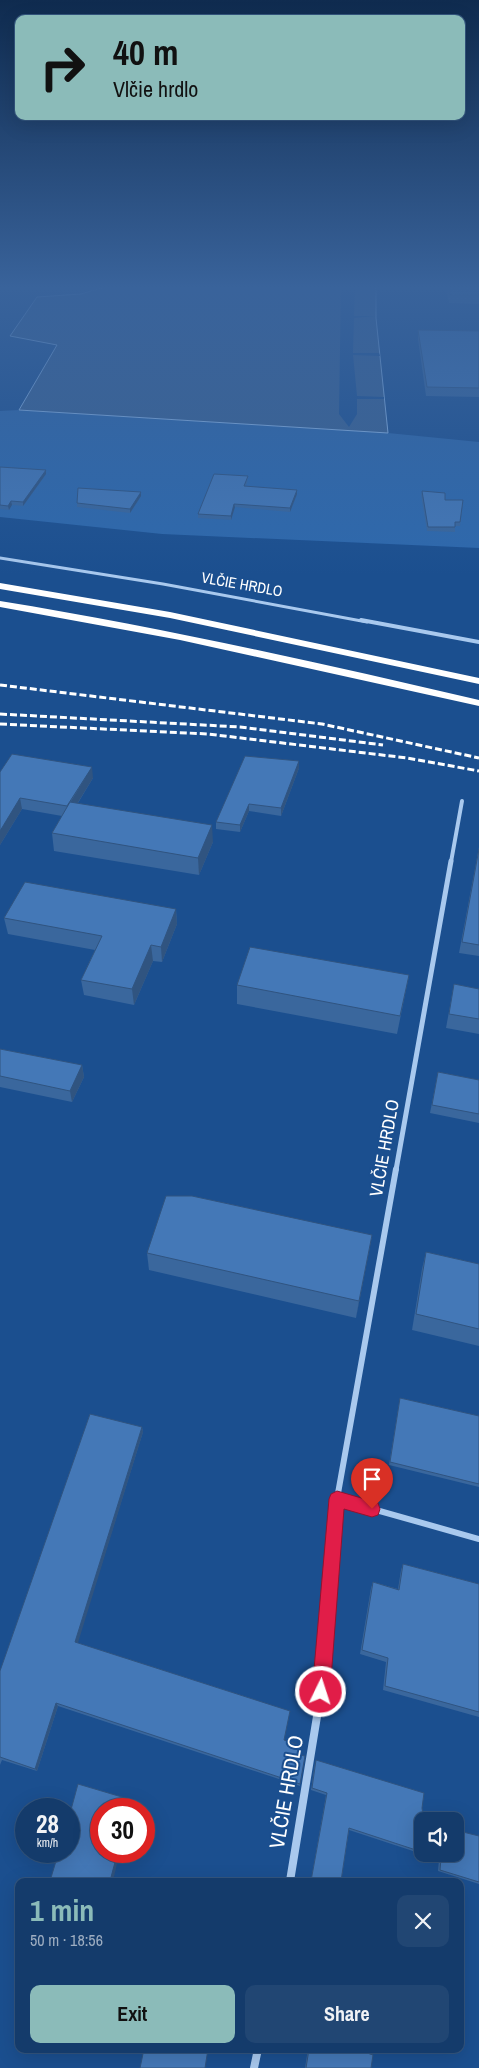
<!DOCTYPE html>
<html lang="en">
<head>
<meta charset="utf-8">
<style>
	:root { --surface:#143b6b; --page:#214673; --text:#f1f3f6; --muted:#9dadc1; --line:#33557e; --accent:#8bbbb9 }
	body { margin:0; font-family:"Archivo Narrow",sans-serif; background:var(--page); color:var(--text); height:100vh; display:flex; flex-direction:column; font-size:19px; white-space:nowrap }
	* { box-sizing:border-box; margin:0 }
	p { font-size:16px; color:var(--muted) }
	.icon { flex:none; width:28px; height:28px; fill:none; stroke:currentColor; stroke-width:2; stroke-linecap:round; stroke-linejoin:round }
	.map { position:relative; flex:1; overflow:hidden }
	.side { position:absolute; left:15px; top:1878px; width:449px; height:175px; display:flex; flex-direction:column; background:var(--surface); border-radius:10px; box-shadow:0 5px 20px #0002,0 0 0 1px var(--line) }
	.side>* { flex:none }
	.guide { position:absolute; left:15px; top:15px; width:450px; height:105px; border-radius:10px; box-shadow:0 5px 20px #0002,0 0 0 1px var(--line); background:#8bbbb9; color:#111; overflow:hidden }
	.tools { position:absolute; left:414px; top:1812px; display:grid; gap:10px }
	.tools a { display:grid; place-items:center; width:50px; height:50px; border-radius:10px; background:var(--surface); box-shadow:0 5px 20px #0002,0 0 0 1px var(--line); font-size:25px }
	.speed { position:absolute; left:15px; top:1798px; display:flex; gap:10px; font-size:25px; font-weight:700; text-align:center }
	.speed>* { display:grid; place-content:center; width:65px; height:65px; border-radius:50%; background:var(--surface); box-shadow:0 5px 20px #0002,0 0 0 1px var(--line); line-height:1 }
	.speed small { font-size:12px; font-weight:400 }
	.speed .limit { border:8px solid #d22; background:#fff; color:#111 }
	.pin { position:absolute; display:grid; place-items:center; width:42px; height:42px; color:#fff; margin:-51px -21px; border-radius:50% 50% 50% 0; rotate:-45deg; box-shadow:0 0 5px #0007 }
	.pin .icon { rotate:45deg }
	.me { position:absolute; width:55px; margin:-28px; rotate:4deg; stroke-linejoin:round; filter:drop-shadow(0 0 4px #0008) }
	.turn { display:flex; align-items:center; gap:18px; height:105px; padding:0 15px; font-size:22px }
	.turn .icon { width:65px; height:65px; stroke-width:2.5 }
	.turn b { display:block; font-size:35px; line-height:42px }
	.round { display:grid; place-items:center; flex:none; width:52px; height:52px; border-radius:10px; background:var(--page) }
	.head { display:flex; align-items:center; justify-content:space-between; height:85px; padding:0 15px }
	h1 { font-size:30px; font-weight:700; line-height:38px; color:var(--accent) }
	.action { display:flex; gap:10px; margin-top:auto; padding:10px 15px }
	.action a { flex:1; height:58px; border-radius:10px; background:var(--accent); color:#111; font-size:20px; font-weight:700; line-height:58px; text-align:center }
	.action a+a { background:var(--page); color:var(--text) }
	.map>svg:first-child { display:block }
	.green { fill:#2e69ad }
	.water { fill:#3c6290; stroke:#9cc4f0 }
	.pier { fill:#1b4f8f }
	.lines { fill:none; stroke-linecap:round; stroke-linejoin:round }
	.minor-far4 { stroke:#a9c9ee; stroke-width:3 }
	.minor-far3 { stroke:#a9c9ee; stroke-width:4 }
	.minor-far2 { stroke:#a9c9ee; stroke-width:5 }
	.minor-far1 { stroke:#a9c9ee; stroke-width:6 }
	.minor { stroke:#a9c9ee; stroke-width:8 }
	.motorway { fill:#fff; fill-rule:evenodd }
	.rail { stroke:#fff; stroke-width:3; stroke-dasharray:7 3; stroke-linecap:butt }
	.wall { fill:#3a679d }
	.shaded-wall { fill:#305480 }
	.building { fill:#4478b7; stroke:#305480 }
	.route { fill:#e11d48; stroke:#92132f }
	.labels { text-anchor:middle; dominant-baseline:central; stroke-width:4; stroke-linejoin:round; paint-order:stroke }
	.far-street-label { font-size:15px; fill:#fff; stroke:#1b4f8f }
	.street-label { font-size:18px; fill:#fff; stroke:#1b4f8f }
	.near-street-label { font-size:21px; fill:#fff; stroke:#1b4f8f }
</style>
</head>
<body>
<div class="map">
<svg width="479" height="2068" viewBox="0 0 479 2068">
	<rect width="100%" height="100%" fill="#1b4f8f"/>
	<path class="green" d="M19,410L388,433L479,442V548L162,534L0,517V411Z"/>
	<path class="water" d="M111,285H376V318L388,433L19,410L57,345L10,336L37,297L81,294Z"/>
	<path class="pier" d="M341,285H355L354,316H376L354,318L353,353H379L380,356L353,355L357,396L384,397V399H357V414L349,427L339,414Z"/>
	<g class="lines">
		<path class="minor-far4" d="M0,558L163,584L367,622"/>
		<g class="minor-far3">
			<path d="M361,620L479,642"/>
			<path d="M451,862L462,801"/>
		</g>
		<path class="minor-far2" d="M396,1170L451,861"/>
		<g class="minor-far1">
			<path d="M396,1169L337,1499L479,1539"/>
			<path d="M332,1565L337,1499"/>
		</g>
		<g class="minor">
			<path d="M290,1881L321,1692L332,1563"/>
			<path d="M254,2068L258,2049"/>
		</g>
		<g class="motorway">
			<path d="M0,583L170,612L479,678V684L170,618L0,589Z"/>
			<path d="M0,601C161,627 320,663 479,700V706L180,640L0,607Z"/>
		</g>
		<g class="rail">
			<path d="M0,685L322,724L479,758"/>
			<path d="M0,714L240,727L383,745"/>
			<path d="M0,724L208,734L407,758L479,771"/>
		</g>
	</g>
	<g class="wall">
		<path d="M445,285H479V304L449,303Z"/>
		<path d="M418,330L479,331V397L426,396L418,339Z"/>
		<path d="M0,467L46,470V474L23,506L12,505L9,510L0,509Z"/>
		<path d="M248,480L246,486L297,494L290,512L235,507L231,520L198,518V514Z"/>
		<path d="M422,491L445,500H463L460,526H455V532L427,531L421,495Z"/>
		<path d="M141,492V496L130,513L77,507V503Z"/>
		<path d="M299,768L281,816L249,811L240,832L216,829V822Z"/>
		<path d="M0,772L93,778L78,803L213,842L199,875L54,851L52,833L62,816L22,809L0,845Z"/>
		<path d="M479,847V956L459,953Z"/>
		<path d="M176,909L177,924L162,962L153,961L134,1005L84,995L81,980L95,950L8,934L4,918Z"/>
		<path d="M409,975L397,1034L237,1004V985Z"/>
		<path d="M454,984L479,989V1034L446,1028Z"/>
		<path d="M0,1049L82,1065L84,1077L72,1102L0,1087Z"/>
		<path d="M438,1072L479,1080V1123L430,1113Z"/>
		<path d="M372,1235L356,1318L149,1270L147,1253Z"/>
		<path d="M426,1252L479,1264V1346L412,1330L422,1269Z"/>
		<path d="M400,1398L479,1416V1487L389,1465Z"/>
		<path d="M142,1427L143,1432L77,1643L284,1740L300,1755V1786L58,1706L37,1771L2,1760L0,1765V1671Z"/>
		<path d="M403,1564L479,1584V1717L383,1690L386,1662L360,1654L371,1588L373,1582L398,1589L401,1570Z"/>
		<path d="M315,1763L422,1808V1854L349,1830L341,1881H311L326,1795L311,1790Z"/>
		<path d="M479,1836V1884L438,1871L439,1859L423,1854H455Z"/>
		<path d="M308,2049H356L371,2068H305Z"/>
	</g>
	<g class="shaded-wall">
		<path d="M46,470V474L23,506V502Z"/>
		<path d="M297,490V494L290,512V508Z"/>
		<path d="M141,492V496L130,513V509Z"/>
		<path d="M11,501L12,505L9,510L8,506Z"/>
		<path d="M234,504L235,507L231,520V516Z"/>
		<path d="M299,761V768L281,816V808Z"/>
		<path d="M92,767L93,778L69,817L68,806Z"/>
		<path d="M20,798L22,809L0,845V831Z"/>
		<path d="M249,804V811L240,832V825Z"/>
		<path d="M212,825L213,842L199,875L198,858Z"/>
		<path d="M176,909L177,924L162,962L161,947Z"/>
		<path d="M151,945L153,961L134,1005L132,989Z"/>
		<path d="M82,1065L84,1077L72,1102L70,1091Z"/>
		<path d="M372,1235L369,1252L356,1318L359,1301Z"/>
		<path d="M142,1427L143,1432L77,1646L75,1642Z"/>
		<path d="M56,1703L58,1706L37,1771L35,1769Z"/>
		<path d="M132,1800L133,1803L132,1809H129Z"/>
		<path d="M118,1851H120L113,1881H110Z"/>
	</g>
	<g class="building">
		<path d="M448,285H479V295H450Z"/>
		<path d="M418,330L479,331V388L427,387Z"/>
		<path d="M0,467L46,470L23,502L11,501L8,506L0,505Z"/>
		<path d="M214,474L248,476L244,486L297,490L290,508L234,504L231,516L198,514Z"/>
		<path d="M78,488L141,492L130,509L77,503Z"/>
		<path d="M422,491L445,493V500H463L460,522H455V527H428Z"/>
		<path d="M12,754L92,767L67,806L20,798L0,831V772Z"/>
		<path d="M245,756L299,761L281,808L249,804L240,825L216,822Z"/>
		<path d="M70,802L212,825L198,858L52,833Z"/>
		<path d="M479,849V945L462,942Z"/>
		<path d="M25,882L176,909L161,947L151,945L132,989L81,980L102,936L4,918Z"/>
		<path d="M250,947L409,975L400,1016L237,985Z"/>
		<path d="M454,984L479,989V1019L449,1014Z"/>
		<path d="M0,1049L82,1065L70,1091L0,1076Z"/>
		<path d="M438,1072L479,1080V1114L432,1105Z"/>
		<path d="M166,1196H192L372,1235L359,1301L147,1253Z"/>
		<path d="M426,1252L479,1264V1329L416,1314Z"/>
		<path d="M400,1398L479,1416V1484L390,1462Z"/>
		<path d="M90,1414L142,1427L75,1642L290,1711L284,1740L302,1746L300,1755L305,1756L300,1784L56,1703L35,1769L0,1757V1671Z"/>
		<path d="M403,1564L479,1584V1712L385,1686L388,1658L362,1650L373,1582L399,1590Z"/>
		<path d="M316,1760L424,1793L422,1808L424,1821H422V1852L349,1828L341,1881H311L327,1793L312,1788Z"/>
		<path d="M78,1784L132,1800L129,1809H101V1851H118L110,1881H50L59,1851H69V1817Z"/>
		<path d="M455,1830L479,1836V1882L440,1870L441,1858L429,1854H455Z"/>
		<path d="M144,2049H208L205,2068H140Z"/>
		<path d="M309,2049H355L373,2055L371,2068H306Z"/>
	</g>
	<linearGradient id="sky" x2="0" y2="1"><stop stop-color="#0f2b4f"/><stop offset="0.5" stop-color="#39639b"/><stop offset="1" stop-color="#39639b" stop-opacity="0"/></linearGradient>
	<rect width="479" height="575" fill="url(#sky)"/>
	<path class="route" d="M337,1491L372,1501L378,1503L380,1509L378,1515L372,1517L344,1509L330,1692L327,1698L321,1701L315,1698L312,1692L329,1499L331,1494Z"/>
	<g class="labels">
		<g class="far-street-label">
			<text transform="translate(242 584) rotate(10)">VLČIE HRDLO</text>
		</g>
		<g class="street-label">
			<text transform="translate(384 1148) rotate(-80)">VLČIE HRDLO</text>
		</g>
		<g class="near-street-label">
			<text transform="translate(286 1792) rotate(-80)">VLČIE HRDLO</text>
		</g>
	</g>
</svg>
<div class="tools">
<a><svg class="icon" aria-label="sound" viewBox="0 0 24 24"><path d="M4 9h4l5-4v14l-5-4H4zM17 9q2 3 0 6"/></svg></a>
</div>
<div class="speed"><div>28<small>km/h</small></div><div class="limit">30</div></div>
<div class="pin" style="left:372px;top:1509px;background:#d93025"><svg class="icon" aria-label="arrive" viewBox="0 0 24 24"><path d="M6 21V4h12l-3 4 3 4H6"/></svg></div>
<svg class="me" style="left:321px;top:1692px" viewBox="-20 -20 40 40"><circle r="17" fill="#e11d48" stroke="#fff" stroke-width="3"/><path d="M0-11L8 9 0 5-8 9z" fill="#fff"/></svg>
<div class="guide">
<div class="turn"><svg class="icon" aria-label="right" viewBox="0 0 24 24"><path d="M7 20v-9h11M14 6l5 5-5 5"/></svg><div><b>40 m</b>Vlčie hrdlo</div></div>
</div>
<section class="side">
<div class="head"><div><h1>1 min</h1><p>50 m · 18:56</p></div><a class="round"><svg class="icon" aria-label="close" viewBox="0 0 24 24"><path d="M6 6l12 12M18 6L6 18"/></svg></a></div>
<div class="action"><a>Exit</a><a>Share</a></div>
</section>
</div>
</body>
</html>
